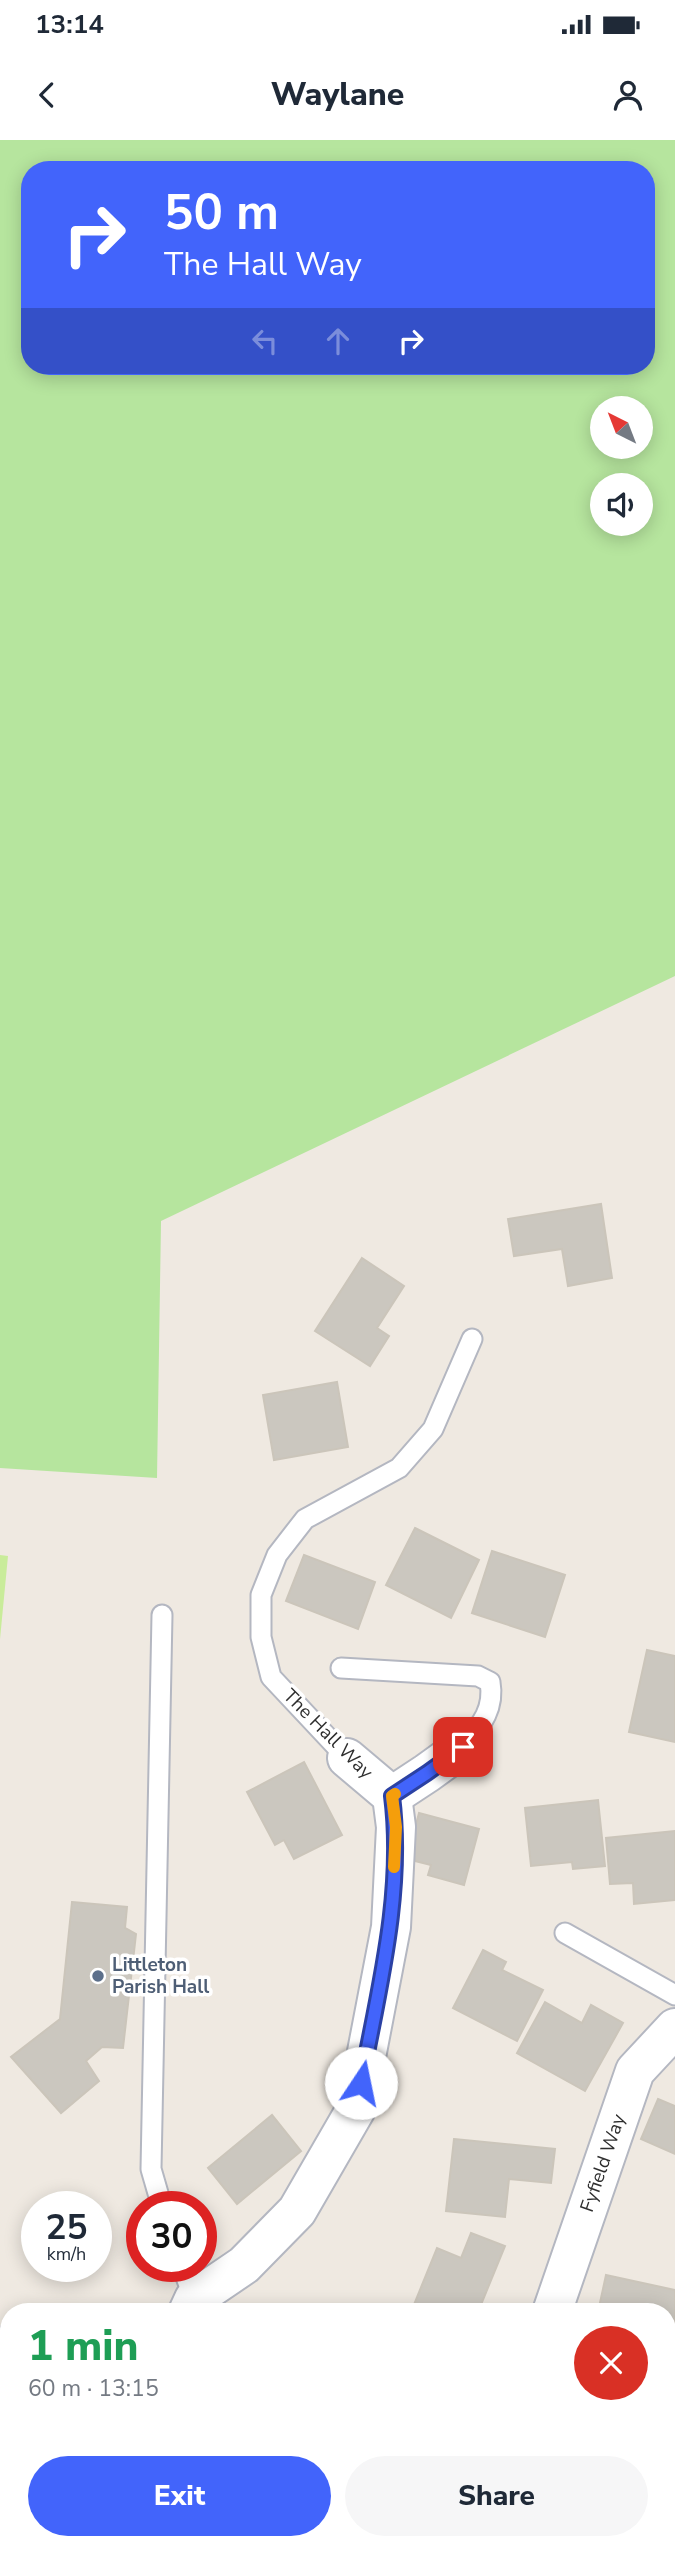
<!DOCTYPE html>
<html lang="en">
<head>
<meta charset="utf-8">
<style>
	:root { --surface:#fff; --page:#f6f6f7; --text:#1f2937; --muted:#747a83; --accent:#4264fb }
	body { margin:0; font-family:"Nunito Sans",sans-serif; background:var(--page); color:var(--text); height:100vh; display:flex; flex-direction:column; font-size:26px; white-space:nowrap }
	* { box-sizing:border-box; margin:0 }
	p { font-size:23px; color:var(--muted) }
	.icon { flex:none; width:38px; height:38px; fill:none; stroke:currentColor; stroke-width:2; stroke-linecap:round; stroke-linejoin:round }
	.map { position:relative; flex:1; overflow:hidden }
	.panel { position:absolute; left:0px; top:2163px; width:676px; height:247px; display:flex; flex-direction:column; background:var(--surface); border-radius:28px 28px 0 0; box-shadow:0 4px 18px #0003 }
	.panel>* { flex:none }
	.top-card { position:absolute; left:21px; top:21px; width:634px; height:214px; border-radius:28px; box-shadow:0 4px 18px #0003; background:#4264fb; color:#fff; overflow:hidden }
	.needle { width:46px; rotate:318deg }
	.fabs { position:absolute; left:590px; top:256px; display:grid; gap:14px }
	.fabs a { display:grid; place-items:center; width:63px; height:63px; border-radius:50%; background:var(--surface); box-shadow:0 4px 18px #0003; font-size:35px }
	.speed { position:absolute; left:21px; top:2051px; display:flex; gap:14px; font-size:35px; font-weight:700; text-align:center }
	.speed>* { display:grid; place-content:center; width:91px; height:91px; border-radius:50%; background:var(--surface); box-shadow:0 4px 18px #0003; line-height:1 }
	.speed small { font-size:18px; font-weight:400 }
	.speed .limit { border:10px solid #d22; background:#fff; color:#111 }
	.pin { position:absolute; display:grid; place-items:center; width:60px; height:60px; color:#fff; margin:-30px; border-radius:14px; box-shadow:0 4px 10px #0006 }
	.me { position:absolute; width:77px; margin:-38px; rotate:11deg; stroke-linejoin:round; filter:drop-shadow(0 0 5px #0008) }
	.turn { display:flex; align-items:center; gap:24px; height:147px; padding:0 28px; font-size:32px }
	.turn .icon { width:91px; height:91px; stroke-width:2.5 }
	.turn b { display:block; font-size:49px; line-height:60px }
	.lanes { display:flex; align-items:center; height:66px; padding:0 28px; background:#0003; justify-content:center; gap:35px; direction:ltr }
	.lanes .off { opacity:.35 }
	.round { display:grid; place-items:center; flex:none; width:74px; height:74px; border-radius:37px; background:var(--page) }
	.summary { display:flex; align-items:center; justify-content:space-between; height:119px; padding:0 28px }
	h1 { font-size:42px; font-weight:800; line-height:52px; color:#1e9e55 }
	.button { display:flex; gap:14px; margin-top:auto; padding:14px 28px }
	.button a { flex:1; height:80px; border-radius:42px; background:var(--accent); color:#fff; font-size:28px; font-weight:800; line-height:80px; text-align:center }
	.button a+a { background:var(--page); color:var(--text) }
	.status { display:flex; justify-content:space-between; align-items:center; height:49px; padding:0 35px; background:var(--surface); direction:ltr }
	.status svg { height:19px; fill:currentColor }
	header { display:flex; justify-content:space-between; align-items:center; height:91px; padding:0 28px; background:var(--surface); font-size:32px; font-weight:800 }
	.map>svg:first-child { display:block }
	.green { fill:#b6e59e; fill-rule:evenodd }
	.pitch { fill:#c9ec9a }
	.building { fill:#cbc7bf; stroke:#cbc5ba; stroke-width:2 }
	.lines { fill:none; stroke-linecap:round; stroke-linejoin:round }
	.service-casing { stroke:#b4b7c1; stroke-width:23 }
	.minor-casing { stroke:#b4b7c1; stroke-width:42 }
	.service { stroke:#fff; stroke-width:19 }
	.minor { stroke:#fff; stroke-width:38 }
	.route-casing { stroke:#2b41a3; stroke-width:18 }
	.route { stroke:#4264fb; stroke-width:12 }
	.slow { stroke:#f59e0b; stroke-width:12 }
	.service-dot { fill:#5c6f8a; stroke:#fff; stroke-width:2.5 }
	.labels { text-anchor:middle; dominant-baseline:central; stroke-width:7; stroke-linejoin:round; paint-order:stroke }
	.street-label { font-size:19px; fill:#2e2e2e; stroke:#fff }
	.service-label { font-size:19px; font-weight:bold; fill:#4e5e75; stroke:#fff; text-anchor:start }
</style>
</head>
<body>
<div class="status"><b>13:14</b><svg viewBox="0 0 49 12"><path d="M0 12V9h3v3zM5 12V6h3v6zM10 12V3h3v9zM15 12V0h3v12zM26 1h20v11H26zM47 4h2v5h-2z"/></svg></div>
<header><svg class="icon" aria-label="back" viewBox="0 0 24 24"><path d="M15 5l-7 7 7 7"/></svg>Waylane<svg class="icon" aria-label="person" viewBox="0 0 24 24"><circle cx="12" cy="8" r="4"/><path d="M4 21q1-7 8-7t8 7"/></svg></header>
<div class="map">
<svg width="675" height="2409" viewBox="0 0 675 2409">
	<rect width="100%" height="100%" fill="#efe9e1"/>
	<path class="green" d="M0,0H675V836L161,1081L157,1338L0,1328ZM30,30H646V226H30ZM602,268H640V306H602ZM602,345H640V383H602Z"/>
	<path class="pitch" d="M0,1415L8,1416L0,1499Z"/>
	<g class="building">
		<path d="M601,1064L612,1138L568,1146L562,1109L514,1116L508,1079Z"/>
		<path d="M362,1118L404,1146L377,1188L389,1196L370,1226L315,1191Z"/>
		<path d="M337,1242L348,1307L274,1320L263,1255Z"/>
		<path d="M415,1388L479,1420L451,1478L386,1445Z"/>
		<path d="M492,1411L565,1435L545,1497L472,1473Z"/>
		<path d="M304,1415L375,1442L358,1489L286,1461Z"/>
		<path d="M647,1510L675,1516V1602L629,1592Z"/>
		<path d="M304,1622L342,1695L294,1719L284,1700L275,1705L247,1652Z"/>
		<path d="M598,1660L605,1726L573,1729L572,1722L531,1726L525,1668Z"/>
		<path d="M419,1673L479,1689L464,1745L428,1735L431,1725L407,1719Z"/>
		<path d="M675,1691V1760L634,1764L633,1743L610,1744L606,1698Z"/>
		<path d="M72,1762L127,1767L125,1788L136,1794L123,1908L102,1907L86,1921L99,1941L61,1973L11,1917L60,1879Z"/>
		<path d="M483,1810L506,1822L502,1830L543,1850L517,1901L453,1868Z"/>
		<path d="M545,1862L582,1883L591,1865L623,1883L585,1951L517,1913Z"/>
		<path d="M658,1959L675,1966V2014L641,1999Z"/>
		<path d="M272,1975L301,2011L237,2064L208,2028Z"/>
		<path d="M454,1999L555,2009L551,2043L509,2039L505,2077L446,2071Z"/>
		<path d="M471,2093L505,2106L478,2172H411L437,2108L461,2118Z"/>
		<path d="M606,2135L675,2150V2207L667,2205V2172H598Z"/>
		<path d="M668,2384L675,2387V2409H658L661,2401H667Z"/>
		<path d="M355,2401H376L373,2408Z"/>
		<path d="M569,2401H616L612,2409H565Z"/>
	</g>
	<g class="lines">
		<defs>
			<g id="service">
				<path d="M162,1475L151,2029L162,2067"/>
				<path d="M341,1528L478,1536L490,1542C495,1570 480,1586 463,1607"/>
				<path d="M347,1618L271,1537L261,1497V1455L277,1415L305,1379L399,1328L433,1289L472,1199"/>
				<path d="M565,1793L675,1855"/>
				<path d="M182,2126L194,2159"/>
				<path d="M0,2197L9,2203"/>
				<path d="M667,2255L675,2257"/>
			</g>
			<g id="minor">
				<path d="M392,1656L427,1633L463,1607"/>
				<path d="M188,2172L194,2159L244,2125L297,2071L356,1969L391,1787L396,1687L392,1656L347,1618"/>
				<path d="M552,2172L635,1931L675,1888"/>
				<path d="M53,2409L59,2401"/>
				<path d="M471,2409L473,2401"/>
			</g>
		</defs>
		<use href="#service" class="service-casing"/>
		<use href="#minor" class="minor-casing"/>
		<use href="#service" class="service"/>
		<use href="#minor" class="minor"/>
	</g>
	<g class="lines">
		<defs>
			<path id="route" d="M361,1943C379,1848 404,1752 392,1656L427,1633L463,1607"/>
		</defs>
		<use href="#route" class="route-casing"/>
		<use href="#route" class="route"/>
		<path class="slow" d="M394,1727L396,1687L392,1656L395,1654"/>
	</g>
	<circle class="service-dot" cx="98" cy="1836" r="7"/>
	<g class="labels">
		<g class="street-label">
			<text transform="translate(328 1594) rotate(45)">The Hall Way</text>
			<text transform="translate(603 2023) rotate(-71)">Fyfield Way</text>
		</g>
		<g class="service-label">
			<text x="112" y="1825">Littleton<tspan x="112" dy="22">Parish Hall</tspan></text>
		</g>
	</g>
</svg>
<div class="fabs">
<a><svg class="needle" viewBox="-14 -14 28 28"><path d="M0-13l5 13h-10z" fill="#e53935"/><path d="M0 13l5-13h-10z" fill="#747a83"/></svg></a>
<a><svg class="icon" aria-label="sound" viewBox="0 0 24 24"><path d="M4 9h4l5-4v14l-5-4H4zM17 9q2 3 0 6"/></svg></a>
</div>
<div class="speed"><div>25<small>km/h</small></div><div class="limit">30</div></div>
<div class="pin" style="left:463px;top:1607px;background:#d93025"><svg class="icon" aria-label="arrive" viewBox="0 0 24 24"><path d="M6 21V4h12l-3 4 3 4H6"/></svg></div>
<svg class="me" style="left:361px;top:1943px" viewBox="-20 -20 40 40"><circle r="19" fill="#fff"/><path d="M0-13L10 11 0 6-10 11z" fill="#4264fb"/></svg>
<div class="top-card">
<div class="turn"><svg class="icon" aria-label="right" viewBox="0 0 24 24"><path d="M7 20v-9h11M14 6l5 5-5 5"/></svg><div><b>50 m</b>The Hall Way</div></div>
<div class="lanes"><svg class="icon off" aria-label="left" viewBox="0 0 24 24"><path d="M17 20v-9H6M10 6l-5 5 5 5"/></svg><svg class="icon off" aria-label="ahead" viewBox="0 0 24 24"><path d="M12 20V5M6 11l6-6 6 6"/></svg><svg class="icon" aria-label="right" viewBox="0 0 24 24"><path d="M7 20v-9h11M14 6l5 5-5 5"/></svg></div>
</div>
<section class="panel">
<div class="summary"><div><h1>1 min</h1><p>60 m · 13:15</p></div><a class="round" style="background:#d93025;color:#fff"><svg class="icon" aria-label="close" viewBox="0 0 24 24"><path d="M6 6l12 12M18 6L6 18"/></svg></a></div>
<div class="button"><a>Exit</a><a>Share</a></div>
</section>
</div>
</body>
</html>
